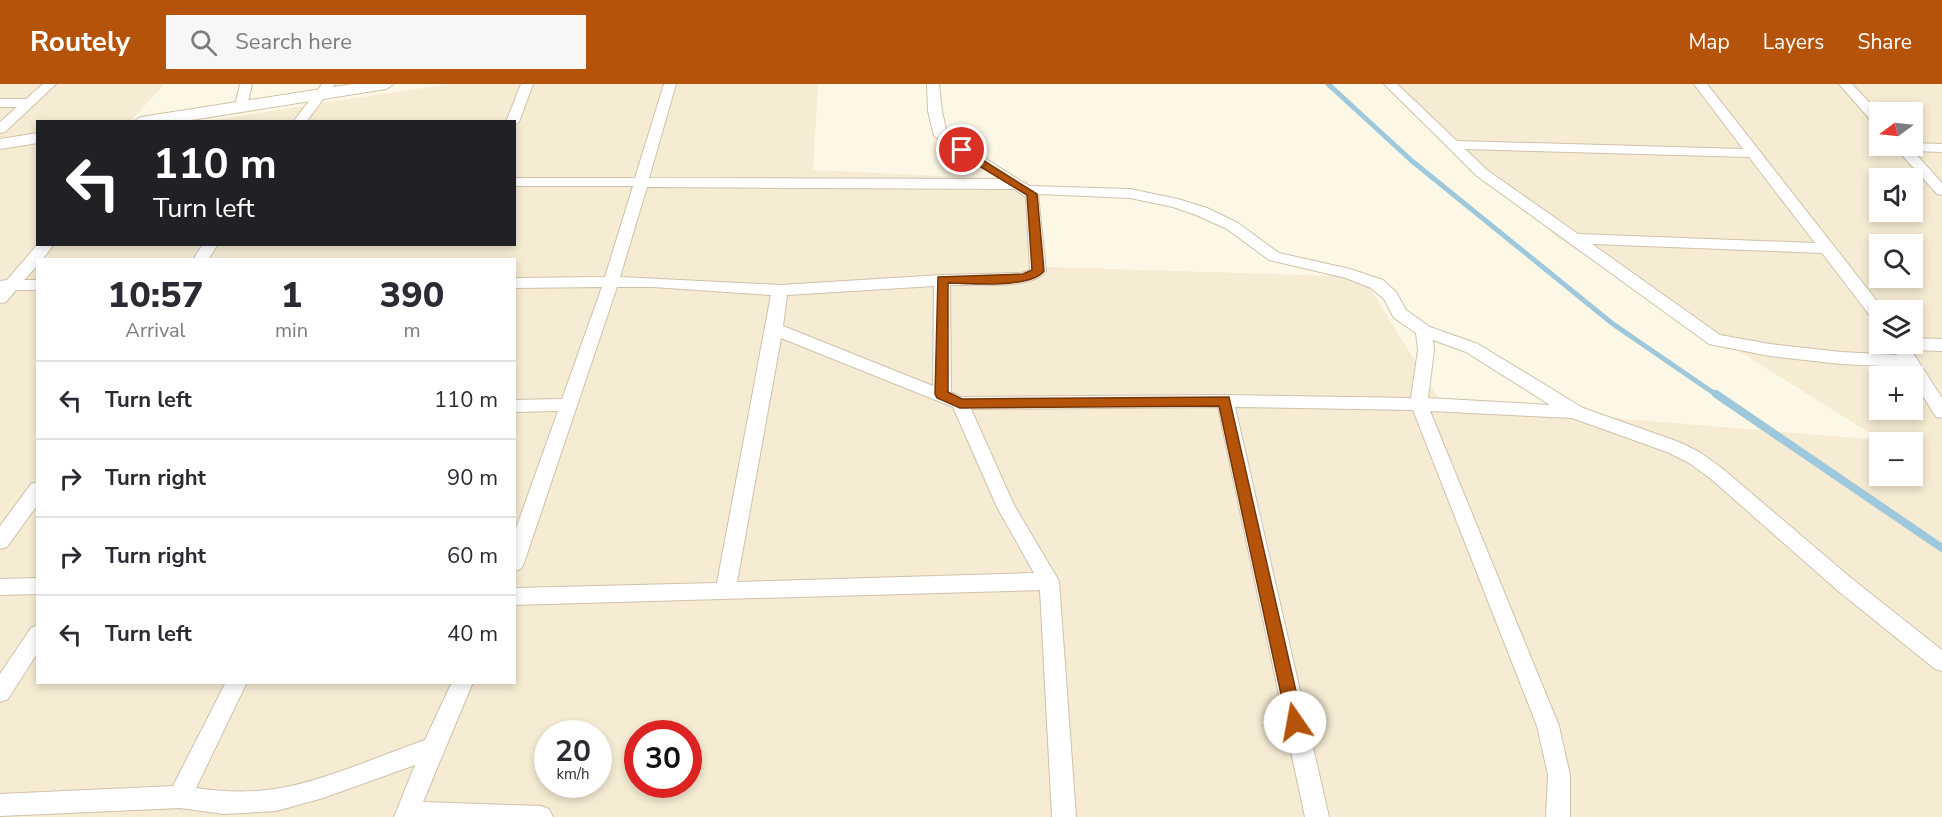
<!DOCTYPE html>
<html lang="en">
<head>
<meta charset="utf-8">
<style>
	:root { --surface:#fff; --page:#f7f7f7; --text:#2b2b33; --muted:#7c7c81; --line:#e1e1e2; --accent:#b45309 }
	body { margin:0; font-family:"Nunito Sans",sans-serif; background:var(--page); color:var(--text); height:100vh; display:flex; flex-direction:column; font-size:22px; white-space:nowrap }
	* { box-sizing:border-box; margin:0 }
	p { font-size:20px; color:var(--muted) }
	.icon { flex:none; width:33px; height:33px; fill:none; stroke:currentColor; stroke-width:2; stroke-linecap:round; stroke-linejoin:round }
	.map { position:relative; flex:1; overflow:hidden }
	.side { position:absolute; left:36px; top:174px; width:480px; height:426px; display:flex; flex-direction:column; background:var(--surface); border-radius:0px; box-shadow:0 3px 9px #0003 }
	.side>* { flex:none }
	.banner { position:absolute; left:36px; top:36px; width:480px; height:126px; border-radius:0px; box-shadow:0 3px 9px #0003; background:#202124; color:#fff; overflow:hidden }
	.needle { width:39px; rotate:255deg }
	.buttons { position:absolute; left:1869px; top:18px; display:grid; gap:12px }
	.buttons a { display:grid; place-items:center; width:54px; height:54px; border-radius:0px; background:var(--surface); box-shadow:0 3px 9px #0003; font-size:30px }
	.speed { position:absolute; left:534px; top:636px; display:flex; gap:12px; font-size:30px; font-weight:700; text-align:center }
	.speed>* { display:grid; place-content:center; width:78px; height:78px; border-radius:50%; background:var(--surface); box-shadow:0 3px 9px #0003; line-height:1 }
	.speed small { font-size:15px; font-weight:400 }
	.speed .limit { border:9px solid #d22; background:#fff; color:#111 }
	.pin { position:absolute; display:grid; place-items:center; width:51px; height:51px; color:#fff; margin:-26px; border:3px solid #fff; border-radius:50%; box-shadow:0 2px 6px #0007 }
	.me { position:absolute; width:66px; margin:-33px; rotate:348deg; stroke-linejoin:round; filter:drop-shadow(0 0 4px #0008) }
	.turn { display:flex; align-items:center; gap:21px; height:126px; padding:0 18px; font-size:27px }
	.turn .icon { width:78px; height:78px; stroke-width:2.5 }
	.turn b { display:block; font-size:42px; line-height:51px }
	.eta { display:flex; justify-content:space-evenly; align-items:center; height:102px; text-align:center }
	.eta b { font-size:36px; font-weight:800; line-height:42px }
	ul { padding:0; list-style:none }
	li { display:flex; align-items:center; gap:18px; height:78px; padding:0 18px; border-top:2px solid var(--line) }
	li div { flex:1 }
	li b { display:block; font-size:22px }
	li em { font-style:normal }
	header { display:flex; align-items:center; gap:36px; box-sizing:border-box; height:84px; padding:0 30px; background:var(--accent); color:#fff }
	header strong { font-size:28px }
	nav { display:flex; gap:33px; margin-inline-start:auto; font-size:21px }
	.search { width:420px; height:54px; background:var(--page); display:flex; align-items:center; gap:15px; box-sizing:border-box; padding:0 21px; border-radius:0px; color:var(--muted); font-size:22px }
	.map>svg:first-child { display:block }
	.residential { fill:#f6ebd3; fill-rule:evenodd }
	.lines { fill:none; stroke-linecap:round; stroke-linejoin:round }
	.stream-far1 { stroke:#9ec8db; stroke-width:5 }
	.stream { stroke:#9ec8db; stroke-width:8 }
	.street-casing { stroke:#d0c1ab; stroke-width:2 }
	.secondary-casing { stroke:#d3c2a8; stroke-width:2 }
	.street { fill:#fff; fill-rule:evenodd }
	.secondary { fill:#fff; fill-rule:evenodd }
	.route { fill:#b45309; stroke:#753606; stroke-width:1.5 }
</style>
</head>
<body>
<header>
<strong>Routely</strong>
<div class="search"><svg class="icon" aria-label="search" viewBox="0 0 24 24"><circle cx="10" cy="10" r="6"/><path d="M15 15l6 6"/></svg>Search here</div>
<nav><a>Map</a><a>Layers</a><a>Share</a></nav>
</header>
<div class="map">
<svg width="1942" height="733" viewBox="0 0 1942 733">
	<rect width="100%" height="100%" fill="#fdf8e6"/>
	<path class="residential" d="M0,0H164L131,37L38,38V160H514V38L206,37L449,0H818L813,86L1027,96L1047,183L1363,193L1442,320L1881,356L1558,154L1384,0H1942V733H0ZM1880,28H1912V62H1880ZM1880,94H1912V128H1880ZM1880,160H1912V194H1880ZM38,176H514V598H38ZM1880,226H1912V260H1880ZM1880,292H1912V326H1880ZM1880,358H1912V392H1880ZM548,650H598V700H548ZM638,650H688V700H638Z"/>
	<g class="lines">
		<path class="stream-far1" d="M1328,0L1412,77L1613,240L1718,312"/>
		<path class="stream" d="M1716,310L1942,464"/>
		<defs>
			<g id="street">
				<path d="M43,0H56L5,48L0,49V38L17,23H0V15H26Z"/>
				<path d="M240,0H252L247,22L241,26L235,22Z"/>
				<path d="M322,0H335L306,38H293Z"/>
				<path d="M521,0H533L519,38L514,41V38H506Z"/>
				<path d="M664,0H676L649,94L1001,95L934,52L928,27L927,0H939L942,27L947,50L1024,99L1030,102L1130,105L1178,115L1207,124L1238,139L1279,169L1350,185L1383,196L1396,208L1406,226L1430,243L1478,260L1583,324L1679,358L1701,369L1723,385L1851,494L1942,566V587L1935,585L1837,506L1711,395L1689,379L1667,368L1572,334L1430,327L1559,642L1570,691V733H1546L1548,691L1537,642L1413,326L1235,323L1329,733H1305L1218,323L971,325L1014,421L1059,497L1076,733H1052L1040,506L514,521V504L717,499L771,211L653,203H617L524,479L521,485L514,487V450L558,327L514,328V316L562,315L602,203L514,204V194L605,193L633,102H514V94H635ZM647,103L1014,105L1026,113L1030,186L1022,189L942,191L780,201L620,193ZM1038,110L1130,114L1173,123L1196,131L1227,145L1269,176L1346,194L1371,204L1384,215L1394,234L1416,249L1418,266L1411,314L1225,311L961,313L951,308L950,201C973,200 1033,206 1046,187ZM934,202L933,302L783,242L787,211ZM781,254L953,323L997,423L1034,489L737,498ZM1433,256L1466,268L1550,321L1428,314L1434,266Z"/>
				<path d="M1384,0H1397L1457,57L1743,65L1694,0H1707L1884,226H1880V238L1874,237L1822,169L1592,160L1720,251L1770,260L1841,268L1897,271L1891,260H1912V254L1942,255V267L1911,266L1942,314V334L1936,333L1905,283L1841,280L1770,272L1709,260L1477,92ZM1465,65L1749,73L1815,159L1578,150L1487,86Z"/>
				<path d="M1839,0H1852L1880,30V42L1875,41Z"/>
				<path d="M1912,59L1942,60V68L1913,67L1942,99V111L1937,110L1894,62H1912Z"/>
				<path d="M38,160H54L42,176H38V181L24,196H38V206H16L6,218L0,219V197L7,196Z"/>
				<path d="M203,160H218L208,176H193Z"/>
				<path d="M38,398V420L7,463L0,465V442L31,400Z"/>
				<path d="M38,494V510L0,511V495Z"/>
				<path d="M38,541V568L8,615L0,618V590L31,544Z"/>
				<path d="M226,598H247L196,704C222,708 249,709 275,705C322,698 379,672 425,656L452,598H473L423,718L541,722L549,725L553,733H394L415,681L323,714L276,727L224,730L180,724L0,732V710L173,702Z"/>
			</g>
			<g id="secondary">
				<path d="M353,0H394L386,5L178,38H133L141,33Z"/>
				<path d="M38,49V59L0,65V55Z"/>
			</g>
		</defs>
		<use href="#street" class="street-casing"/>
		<use href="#secondary" class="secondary-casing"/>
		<use href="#street" class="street"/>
		<use href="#secondary" class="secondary"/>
	</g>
	<path class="route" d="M962,63L1037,110L1044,187C1030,205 971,199 948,199V308L962,315L1229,313L1303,638L1301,643L1295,645L1289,643L1287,638L1219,322L960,324L937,314L935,310L938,193L1023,190L1032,186L1027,111L958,69V64Z"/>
</svg>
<div class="buttons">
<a><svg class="needle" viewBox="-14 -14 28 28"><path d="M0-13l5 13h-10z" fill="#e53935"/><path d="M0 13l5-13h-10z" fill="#7c7c81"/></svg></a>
<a><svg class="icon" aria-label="sound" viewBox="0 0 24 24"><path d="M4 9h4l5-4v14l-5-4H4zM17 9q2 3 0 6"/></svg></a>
<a><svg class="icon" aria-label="search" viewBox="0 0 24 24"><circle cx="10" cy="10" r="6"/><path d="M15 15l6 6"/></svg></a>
<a><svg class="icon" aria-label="layers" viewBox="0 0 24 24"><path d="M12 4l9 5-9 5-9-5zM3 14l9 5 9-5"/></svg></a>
<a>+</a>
<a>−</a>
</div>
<div class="speed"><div>20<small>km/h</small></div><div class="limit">30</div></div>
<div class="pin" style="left:962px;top:66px;background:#d93025"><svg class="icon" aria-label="arrive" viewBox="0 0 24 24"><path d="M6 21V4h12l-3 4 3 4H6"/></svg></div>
<svg class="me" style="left:1295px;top:638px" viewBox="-20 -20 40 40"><circle r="19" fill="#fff"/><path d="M0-13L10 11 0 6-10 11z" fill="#b45309"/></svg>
<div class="banner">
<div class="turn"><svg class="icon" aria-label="left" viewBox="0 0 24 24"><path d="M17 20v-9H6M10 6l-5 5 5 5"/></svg><div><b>110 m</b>Turn left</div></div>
</div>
<section class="side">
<div class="eta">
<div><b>10:57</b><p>Arrival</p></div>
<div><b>1</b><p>min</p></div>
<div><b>390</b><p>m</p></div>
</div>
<ul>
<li><svg class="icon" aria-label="left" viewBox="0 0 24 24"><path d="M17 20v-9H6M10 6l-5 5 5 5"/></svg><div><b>Turn left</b></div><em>110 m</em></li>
<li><svg class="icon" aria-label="right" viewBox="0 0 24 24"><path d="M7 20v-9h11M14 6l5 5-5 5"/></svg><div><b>Turn right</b></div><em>90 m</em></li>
<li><svg class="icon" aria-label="right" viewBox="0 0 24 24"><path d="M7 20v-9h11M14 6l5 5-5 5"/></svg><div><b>Turn right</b></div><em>60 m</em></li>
<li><svg class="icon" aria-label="left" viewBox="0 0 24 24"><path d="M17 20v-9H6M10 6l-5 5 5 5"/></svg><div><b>Turn left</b></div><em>40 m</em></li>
</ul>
</section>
</div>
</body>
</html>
